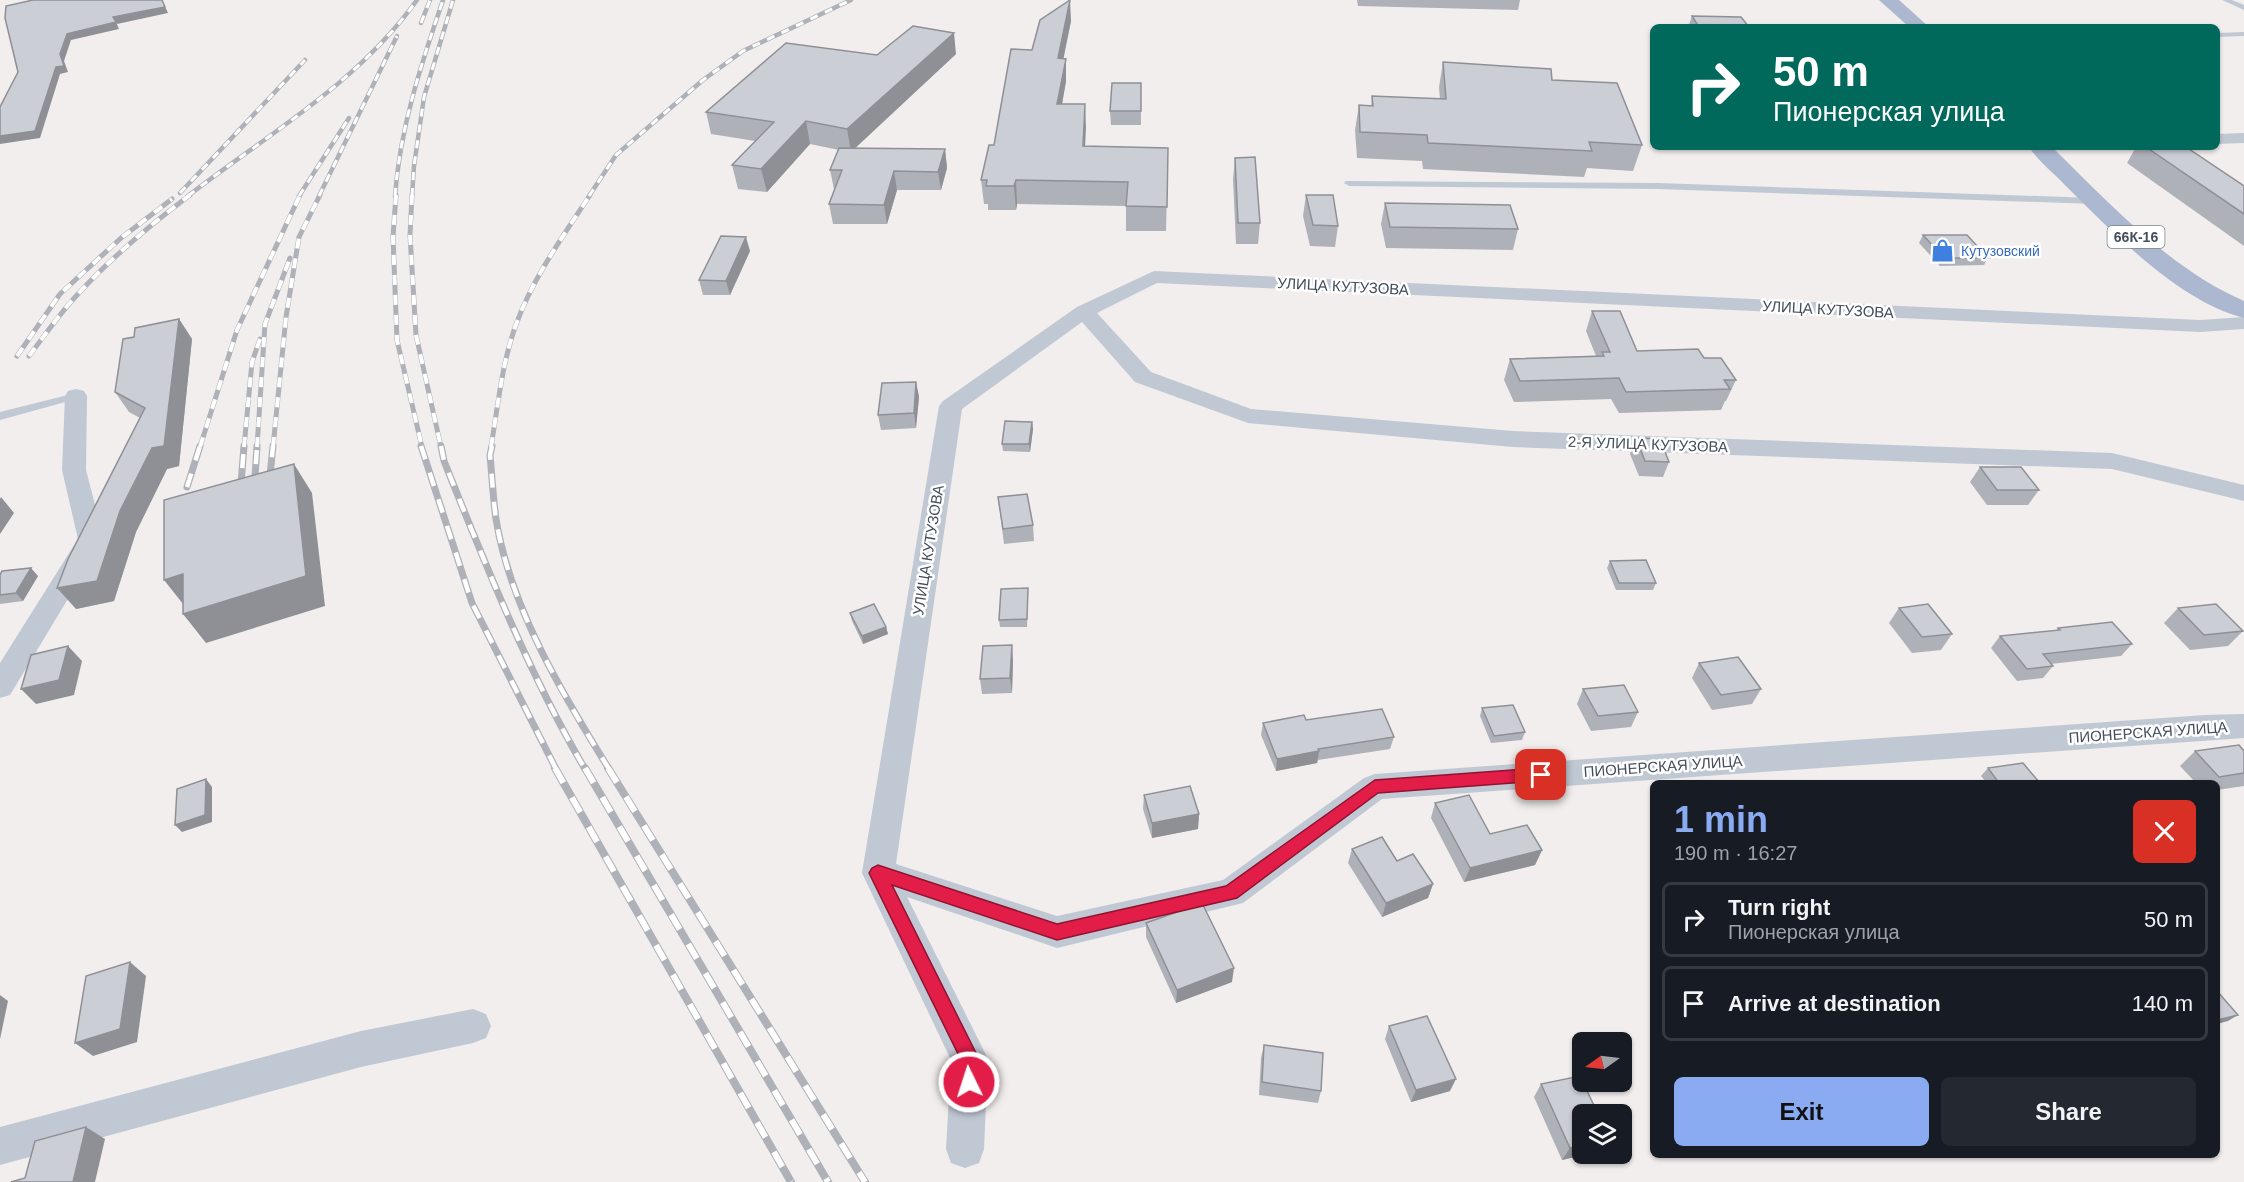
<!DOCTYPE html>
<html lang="en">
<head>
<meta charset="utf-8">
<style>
	:root { --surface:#171b24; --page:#242831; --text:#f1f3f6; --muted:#9ea1a6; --line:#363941; --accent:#8aaaf2 }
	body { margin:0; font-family:Arial,sans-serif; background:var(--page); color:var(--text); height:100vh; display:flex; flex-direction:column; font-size:22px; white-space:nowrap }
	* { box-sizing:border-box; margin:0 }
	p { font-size:20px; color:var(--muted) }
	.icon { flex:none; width:33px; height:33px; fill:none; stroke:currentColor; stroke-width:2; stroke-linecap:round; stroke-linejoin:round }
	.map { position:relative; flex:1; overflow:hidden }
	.details { position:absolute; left:1650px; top:780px; width:570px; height:378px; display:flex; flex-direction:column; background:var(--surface); border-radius:9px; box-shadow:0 2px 4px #0004 }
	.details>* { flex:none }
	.top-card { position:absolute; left:1650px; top:24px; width:570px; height:126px; border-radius:9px; box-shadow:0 2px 4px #0004; background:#00695c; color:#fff; overflow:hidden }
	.needle { width:39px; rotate:256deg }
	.fabs { position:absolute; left:1572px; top:1032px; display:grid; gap:12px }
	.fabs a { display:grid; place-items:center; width:60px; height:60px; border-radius:9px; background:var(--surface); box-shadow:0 2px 4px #0004; font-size:30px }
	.pin { position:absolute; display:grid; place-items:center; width:51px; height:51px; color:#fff; margin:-26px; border-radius:12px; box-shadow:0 3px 9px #0006 }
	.me { position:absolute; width:66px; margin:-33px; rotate:356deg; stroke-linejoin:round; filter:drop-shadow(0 0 4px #0008) }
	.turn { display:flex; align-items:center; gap:21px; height:126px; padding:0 24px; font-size:27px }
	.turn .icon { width:78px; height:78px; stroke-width:2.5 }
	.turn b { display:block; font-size:42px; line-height:51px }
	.round { display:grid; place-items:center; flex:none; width:63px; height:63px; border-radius:9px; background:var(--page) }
	.head { display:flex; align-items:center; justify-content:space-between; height:102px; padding:0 24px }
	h1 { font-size:36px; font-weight:800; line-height:45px; color:var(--accent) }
	.primary-button { display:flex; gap:12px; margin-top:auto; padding:12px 24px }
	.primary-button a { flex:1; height:69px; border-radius:9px; background:var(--accent); color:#111; font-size:24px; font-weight:800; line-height:69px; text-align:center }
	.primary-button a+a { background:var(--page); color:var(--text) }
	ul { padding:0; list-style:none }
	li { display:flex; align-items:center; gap:18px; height:75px; margin:0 12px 9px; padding:0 12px; border:3px solid var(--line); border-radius:9px }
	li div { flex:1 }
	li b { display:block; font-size:22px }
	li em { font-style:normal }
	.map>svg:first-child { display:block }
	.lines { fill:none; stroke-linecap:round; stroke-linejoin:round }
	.lane { fill:#c0c8d4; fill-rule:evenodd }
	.street { fill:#c0c8d4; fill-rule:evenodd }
	.primary { fill:#abb8cf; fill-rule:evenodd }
	.rail-far3-casing { stroke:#afb1b9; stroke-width:4.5 }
	.rail-far2-casing { stroke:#afb1b9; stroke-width:5 }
	.rail-far1-casing { stroke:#afb1b9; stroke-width:7 }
	.rail-casing { stroke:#afb1b9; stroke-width:8 }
	.rail-far3 { stroke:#fff; stroke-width:3; stroke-dasharray:8; stroke-linecap:butt }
	.rail-far2 { stroke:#fff; stroke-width:4; stroke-dasharray:10; stroke-linecap:butt }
	.rail-far1 { stroke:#fff; stroke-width:4.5; stroke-dasharray:14; stroke-linecap:butt }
	.rail { stroke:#fff; stroke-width:6; stroke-dasharray:17; stroke-linecap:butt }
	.wall { fill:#afb1b8 }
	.shaded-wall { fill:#8f9096 }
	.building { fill:#ccced6; stroke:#8f9096; stroke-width:1.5 }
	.route { fill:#e11d48; stroke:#92132f; stroke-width:1.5 }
	.labels { text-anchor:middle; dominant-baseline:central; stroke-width:5; stroke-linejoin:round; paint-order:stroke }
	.shield { fill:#fff; stroke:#7c838d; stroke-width:1.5 }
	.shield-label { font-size:14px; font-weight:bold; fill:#444e5c }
	.far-shop-label { font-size:14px; fill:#366cbe; stroke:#fff; text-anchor:start }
	.street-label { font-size:15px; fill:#444e5c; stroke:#fff }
</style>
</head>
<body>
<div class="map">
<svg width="2244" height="1182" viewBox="0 0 2244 1182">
	<rect width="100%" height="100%" fill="#f1eeed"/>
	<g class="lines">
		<g class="lane">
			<path d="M2222,0H2232L2244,5V10Z"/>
			<path d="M2244,32V36L2217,37V33Z"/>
			<path d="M1346,181L1658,183L2094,198L2099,201L2094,204L1658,189L1349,186L1344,183Z"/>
			<path d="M76,393L80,394V398L0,420V412Z"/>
		</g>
		<g class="street">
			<path d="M2244,133V143L2217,144V134Z"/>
			<path d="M1154,271L2200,320L2244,317V329L2200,332L1157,283L1097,313L1151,372L1251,409L1513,431L2112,453L2244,485V501L2112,469L1513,447L1248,423L1135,382L1082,322L962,409L896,864L1057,916L1223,880L1364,778L1375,774L2205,715L2244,714V738L1382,799L1243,903L1057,948L907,897L988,1059L984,1149L979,1163L965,1168L951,1163L946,1149L951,1060L862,873L939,406L943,401L1077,307Z"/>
			<path d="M76,389L84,391L87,396L86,470L104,539L10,695L0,698V663L78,539L62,470L65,396L68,391Z"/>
			<path d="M473,1009L486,1014L491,1026L486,1038L473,1043L361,1067L0,1165V1127L361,1031Z"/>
		</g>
		<g class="primary">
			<path d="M1879,0H1899L1929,27H1909Z"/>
			<path d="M2029,147H2052C2109,203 2170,269 2244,301V318C2180,302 2113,233 2067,187C2055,174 2039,162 2029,147Z"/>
		</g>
		<defs>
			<g id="rail-far3">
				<path d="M421,23L430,0"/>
				<path d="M180,193L305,60"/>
				<path d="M188,196C268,134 357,84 417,0"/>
				<path d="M299,196L349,118"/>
				<path d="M319,196L397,36"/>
				<path d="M395,196C400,127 421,65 443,0"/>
				<path d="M412,196L414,166L424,97L453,0"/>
				<path d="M589,196L616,155L703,80L743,51L851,0"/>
			</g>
			<g id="rail-far2">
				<path d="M396,195L393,237L397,340L422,447"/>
				<path d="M412,195L410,235L416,335L441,447"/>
				<path d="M17,356L60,294L121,238L172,199"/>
				<path d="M29,356C45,335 60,313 78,294C112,257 150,225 190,195"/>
				<path d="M200,447L237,330L300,195"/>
				<path d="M244,447L252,362L260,339"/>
				<path d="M257,447L265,324L290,258"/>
				<path d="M273,447L286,317L299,237L320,195"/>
				<path d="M491,447C498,406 502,361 517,322C534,276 564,235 590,195"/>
			</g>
			<g id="rail-far1">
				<path d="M421,446L472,603L556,769"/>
				<path d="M441,446L444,461C486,566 528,672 585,769"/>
				<path d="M492,446L490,455C492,476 493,498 496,519C510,607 563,695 609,769"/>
				<path d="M269,485L273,446"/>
				<path d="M187,487L200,446"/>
				<path d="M254,492L257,446"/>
				<path d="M240,496L244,446"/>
			</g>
			<g id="rail">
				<path d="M555,768L791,1182"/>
				<path d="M585,768L828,1182"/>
				<path d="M608,768L865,1182"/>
			</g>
		</defs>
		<use href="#rail-far3" class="rail-far3-casing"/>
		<use href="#rail-far2" class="rail-far2-casing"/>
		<use href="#rail-far1" class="rail-far1-casing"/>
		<use href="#rail" class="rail-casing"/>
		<use href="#rail-far3" class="rail-far3"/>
		<use href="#rail-far2" class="rail-far2"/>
		<use href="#rail-far1" class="rail-far1"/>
		<use href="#rail" class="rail"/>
	</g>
	<g class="wall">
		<path d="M1357,0H1520L1518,10L1358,6Z"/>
		<path d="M1692,16L1749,27H1688Z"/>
		<path d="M1071,21L1063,58L1066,81L1062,104H1085V146L1168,148L1166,231H1126V206L1017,204L1016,210H988V204H984L981,180L994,145L1032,50Z"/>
		<path d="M956,54L855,148L945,149L947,168L941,190H897L887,224H833L829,204L835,189H834L830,170L839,150L810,144L767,192L738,189L732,165L755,141L711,134L706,112Z"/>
		<path d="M1443,62L1552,80L1642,145L1633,171L1587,168L1584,177L1423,169L1422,161L1357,158L1355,130L1359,105L1371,106L1372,96L1440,99L1439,87Z"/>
		<path d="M1141,83V125H1111L1110,111Z"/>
		<path d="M2136,147H2186L2244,186V246L2127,163Z"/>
		<path d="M1235,158L1260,223L1258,244H1236L1233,179Z"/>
		<path d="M1306,195L1338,226L1335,247L1310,246L1303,216Z"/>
		<path d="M1385,203L1518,229L1513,250L1386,248L1381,224Z"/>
		<path d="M1923,235L1988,258L1984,265L1940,266L1919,243Z"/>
		<path d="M750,251L730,295H703L699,280Z"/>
		<path d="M1592,311L1637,351L1704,358L1736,380L1726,401H1725L1721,410L1619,413L1611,399L1514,402L1504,380L1510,359L1596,356L1586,331Z"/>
		<path d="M179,319L192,339L179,466L167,469L136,532L114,601L76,609L140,418L129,412L115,392L134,337Z"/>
		<path d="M916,382L919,397L916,428L881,430L878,415Z"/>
		<path d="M1032,422L1033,429L1030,452L1003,451L1002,444Z"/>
		<path d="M1636,438L1669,462L1663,477L1639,476L1630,454Z"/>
		<path d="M1980,467L2039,490L2028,505H1987L1970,482Z"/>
		<path d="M998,497L1033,525L1034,541L1004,544Z"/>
		<path d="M1610,561L1656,583L1653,590H1616L1607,568Z"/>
		<path d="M0,575L38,576L23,601L0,604Z"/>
		<path d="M1028,596L1027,627H1000L999,620Z"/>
		<path d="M1899,608L1952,634L1941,650L1912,653L1889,623Z"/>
		<path d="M2178,608L2243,631L2228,646L2190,650L2164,623Z"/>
		<path d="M850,613L886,627L888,634L863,644L852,621Z"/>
		<path d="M2058,628L2132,644L2121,656L2051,664L2053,666L2043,678L2017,681L1991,648L2000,636L2056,631Z"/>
		<path d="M1013,660L1012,693L982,694L980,679Z"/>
		<path d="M1699,663L1761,689L1752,704L1712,710L1692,678Z"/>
		<path d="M1583,689L1638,712L1631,727L1591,731L1577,704Z"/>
		<path d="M1482,708L1525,732L1522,740L1491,743L1480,716Z"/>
		<path d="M1306,720L1394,737L1390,749L1318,760L1317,763L1276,771L1261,735L1263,723Z"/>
		<path d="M2195,751H2244V786L2217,790V783H2196L2180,766Z"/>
		<path d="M1988,768L2039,782L2038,783H1987L1981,776Z"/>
		<path d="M1144,795L1199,814L1198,829L1152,838L1143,809Z"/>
		<path d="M1435,803L1490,834L1542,850L1535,865L1464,882L1431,818Z"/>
		<path d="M1352,849L1397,861L1433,884L1428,898L1382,917L1348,863Z"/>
		<path d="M1146,923L1232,982L1176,1003L1146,937Z"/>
		<path d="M1389,1026L1450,1091L1411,1102L1385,1039Z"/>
		<path d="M1264,1045L1321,1091L1318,1103L1259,1095L1261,1058Z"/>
		<path d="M1541,1084L1582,1154H1588L1562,1160L1534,1097Z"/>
	</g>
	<g class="shaded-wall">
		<path d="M162,0L168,13L117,24L113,17Z"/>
		<path d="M1070,0L1071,21L1059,81L1058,58Z"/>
		<path d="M116,22L119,29L71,40L64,61L68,72L60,74L40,138L0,144V136L56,67L67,34Z"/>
		<path d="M954,33L956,54L851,152L847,129Z"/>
		<path d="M1066,59V81L1058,127L1057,104Z"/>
		<path d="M1085,104L1086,127L1084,170L1083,146Z"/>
		<path d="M806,121L810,144L767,192L761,169Z"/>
		<path d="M945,149L947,168L941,190L938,172Z"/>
		<path d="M894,171L897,190L887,224L884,205Z"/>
		<path d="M1016,180L1017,204L1016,210L1014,186Z"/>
		<path d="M746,237L750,251L730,295L726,281Z"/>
		<path d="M179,319L192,339L179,466L167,469L136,532L114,601L76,609L57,588L120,511Z"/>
		<path d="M916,382L919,397L916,428L914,413Z"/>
		<path d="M1032,422L1033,429L1030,452L1029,444Z"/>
		<path d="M294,464L312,493L325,606L206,643L183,614Z"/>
		<path d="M1,497L14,513L0,534V499Z"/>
		<path d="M31,568L38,576L23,601L16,593Z"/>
		<path d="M183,574L187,609L164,580Z"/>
		<path d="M886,627L888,634L863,644L862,636Z"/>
		<path d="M1012,645L1013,660L1012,693L1010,678Z"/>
		<path d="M68,646L82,661L74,695L36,704L21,689Z"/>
		<path d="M1319,751L1317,763L1276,771L1277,759Z"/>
		<path d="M206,779L212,787V822L182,832L175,825Z"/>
		<path d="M1199,814L1198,829L1152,838V823Z"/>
		<path d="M1542,850L1535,865L1464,882L1470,868Z"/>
		<path d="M1433,884L1428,898L1382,917L1386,903Z"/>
		<path d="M130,962L146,976L137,1042L93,1056L75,1043Z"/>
		<path d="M1234,968L1232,982L1176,1003L1177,990Z"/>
		<path d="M0,995L8,1001L0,1039Z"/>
		<path d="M2238,1015L2228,1021L2217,1024V1020Z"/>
		<path d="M1456,1079L1450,1091L1411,1102L1416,1090Z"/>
		<path d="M86,1127L105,1139L95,1182H73Z"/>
		<path d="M1582,1145V1154H1588L1562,1160L1570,1148Z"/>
	</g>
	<g class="building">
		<path d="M33,0H162L165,7L113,17L116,22L67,34L60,54L64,66L56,67L35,131L0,136V107L18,72L5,18L6,6Z"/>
		<path d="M1070,0L1058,58L1066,59L1057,104H1085L1083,146L1168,148L1167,207L1126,206L1128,182L1016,180L1014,186H986L987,180H981L989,145H994L1011,49L1032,50L1040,20Z"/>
		<path d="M1692,16L1741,17L1749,27H1699Z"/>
		<path d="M913,26L954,33L847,129L806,121L761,169L732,165L774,122L706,112L786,43L877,55Z"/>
		<path d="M1443,62L1551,69L1552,80L1617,83L1642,145L1589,142L1592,151L1428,143L1427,135L1360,132L1359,105L1373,106L1372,96L1446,99Z"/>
		<path d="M1112,83H1141V111H1110Z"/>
		<path d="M2146,147H2186L2244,186V214Z"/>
		<path d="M839,148L945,149L938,172L894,171L884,205L829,204L842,170H830Z"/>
		<path d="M1255,157L1260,223H1238L1235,158Z"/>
		<path d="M1306,195H1333L1338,226L1313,225Z"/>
		<path d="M1385,203L1510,205L1518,229L1390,227Z"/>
		<path d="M1923,235H1967L1988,258H1944Z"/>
		<path d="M721,236L746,237L726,281L699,280Z"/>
		<path d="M1592,311H1620L1637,351L1698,349L1704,358H1721L1736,380H1724L1730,389L1626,392L1619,378L1520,381L1510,359L1604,356L1602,352H1610Z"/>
		<path d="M179,319L164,446L152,448L120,511L97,581L57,588L68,559L145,408L115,392L123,339L134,337L135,328Z"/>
		<path d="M916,382L914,413L878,415L882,383Z"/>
		<path d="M1005,421L1032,422L1029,444H1002Z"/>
		<path d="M1636,438L1660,439L1669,462L1645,461Z"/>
		<path d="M294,464L306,576L183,614V574L164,580V500Z"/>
		<path d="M1980,467H2021L2039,490H1997Z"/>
		<path d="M1027,494L1033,525L1003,529L998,497Z"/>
		<path d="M1646,560L1656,583H1619L1610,561Z"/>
		<path d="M31,568L16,593L0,595V575L2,571Z"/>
		<path d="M1028,588L1027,619L999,620L1001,589Z"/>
		<path d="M874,604L886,627L862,636L850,613Z"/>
		<path d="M1928,604L1952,634L1922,637L1899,608Z"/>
		<path d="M2216,604L2243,631L2204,635L2178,608Z"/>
		<path d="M2112,622L2132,644L2043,654L2053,666L2027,669L2000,636L2060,630L2058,628Z"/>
		<path d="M1012,645L1010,678L980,679L983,646Z"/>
		<path d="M68,646L59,680L21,689L31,655Z"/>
		<path d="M1738,657L1761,689L1721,695L1699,663Z"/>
		<path d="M1624,685L1638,712L1598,716L1583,689Z"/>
		<path d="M1513,705L1525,732L1494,736L1482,708Z"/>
		<path d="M1382,709L1394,737L1318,749L1319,751L1277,759L1263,723L1304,715L1306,720Z"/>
		<path d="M2239,745L2244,751V773L2219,777L2195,751Z"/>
		<path d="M2023,763L2039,782L1999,783L1988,768Z"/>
		<path d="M206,779L205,815L175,825L177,789Z"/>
		<path d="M1190,786L1199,814L1152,823L1144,795Z"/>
		<path d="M1469,795L1490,834L1527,825L1542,850L1470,868L1435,803Z"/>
		<path d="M1382,837L1397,861L1413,854L1433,884L1386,903L1352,849Z"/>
		<path d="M1202,903L1234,968L1177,990L1146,923Z"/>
		<path d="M130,962L120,1029L75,1043L86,976Z"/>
		<path d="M2217,991L2238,1015L2217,1020Z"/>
		<path d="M1427,1016L1456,1079L1416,1090L1389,1026Z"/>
		<path d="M1264,1045L1323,1053L1321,1091L1262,1082Z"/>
		<path d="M1580,1076L1598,1114H1582V1145L1570,1148L1541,1084Z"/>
		<path d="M86,1127L73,1182H11L25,1178L35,1141Z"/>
	</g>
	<path class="route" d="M1541,768L1546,770L1549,775L1546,779L1541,781L1378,793L1237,898L1057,940L892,885L979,1059L978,1082L975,1088L969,1091L962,1088L959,1082L961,1060L869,873L872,868L878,865L1057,924L1226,886L1375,780Z"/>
	<defs>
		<symbol id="shop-bare" viewBox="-9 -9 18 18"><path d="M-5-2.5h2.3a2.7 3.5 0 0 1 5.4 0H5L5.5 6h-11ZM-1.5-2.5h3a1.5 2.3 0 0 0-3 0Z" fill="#3f7fe0" stroke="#fff" stroke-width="2.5" paint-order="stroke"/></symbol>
	</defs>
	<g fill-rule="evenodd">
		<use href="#shop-bare" x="1926" y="234" width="33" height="33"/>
	</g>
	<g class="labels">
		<rect class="shield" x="2107.5" y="226" width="57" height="22" rx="4.5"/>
		<g class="shield-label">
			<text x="2136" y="237">66К-16</text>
		</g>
		<g class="far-shop-label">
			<text x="1961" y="251">Кутузовский</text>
		</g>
		<g class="street-label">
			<text transform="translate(1343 286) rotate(3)">УЛИЦА КУТУЗОВА</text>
			<text transform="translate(1828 309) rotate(3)">УЛИЦА КУТУЗОВА</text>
			<text transform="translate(1648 444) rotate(2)">2-Я УЛИЦА КУТУЗОВА</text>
			<text transform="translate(928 550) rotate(-81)">УЛИЦА КУТУЗОВА</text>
			<text transform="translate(2148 732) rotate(-4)">ПИОНЕРСКАЯ УЛИЦА</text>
			<text transform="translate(1663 766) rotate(-4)">ПИОНЕРСКАЯ УЛИЦА</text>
		</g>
	</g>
</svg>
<div class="fabs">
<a><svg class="needle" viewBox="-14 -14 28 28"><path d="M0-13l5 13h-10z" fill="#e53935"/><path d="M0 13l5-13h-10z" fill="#9ea1a6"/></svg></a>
<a><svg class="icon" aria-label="layers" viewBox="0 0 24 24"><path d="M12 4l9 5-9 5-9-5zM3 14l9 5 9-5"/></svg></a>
</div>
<div class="pin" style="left:1541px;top:775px;background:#d93025"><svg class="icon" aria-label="arrive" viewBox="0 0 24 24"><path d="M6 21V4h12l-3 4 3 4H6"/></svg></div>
<svg class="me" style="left:969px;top:1082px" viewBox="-20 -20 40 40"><circle r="17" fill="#e11d48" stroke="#fff" stroke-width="3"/><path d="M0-11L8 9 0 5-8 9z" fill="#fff"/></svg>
<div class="top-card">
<div class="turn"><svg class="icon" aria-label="right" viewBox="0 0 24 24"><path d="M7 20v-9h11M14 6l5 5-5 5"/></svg><div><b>50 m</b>Пионерская улица</div></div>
</div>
<section class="details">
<div class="head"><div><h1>1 min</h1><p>190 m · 16:27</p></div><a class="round" style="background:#d93025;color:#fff"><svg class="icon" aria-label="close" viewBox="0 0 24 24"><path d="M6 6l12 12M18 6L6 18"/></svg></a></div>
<ul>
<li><svg class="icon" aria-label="right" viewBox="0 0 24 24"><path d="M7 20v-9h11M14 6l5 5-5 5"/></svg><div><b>Turn right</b><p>Пионерская улица</p></div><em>50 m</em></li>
<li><svg class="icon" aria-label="arrive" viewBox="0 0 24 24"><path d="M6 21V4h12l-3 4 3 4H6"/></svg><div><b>Arrive at destination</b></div><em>140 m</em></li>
</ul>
<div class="primary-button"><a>Exit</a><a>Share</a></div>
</section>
</div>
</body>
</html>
